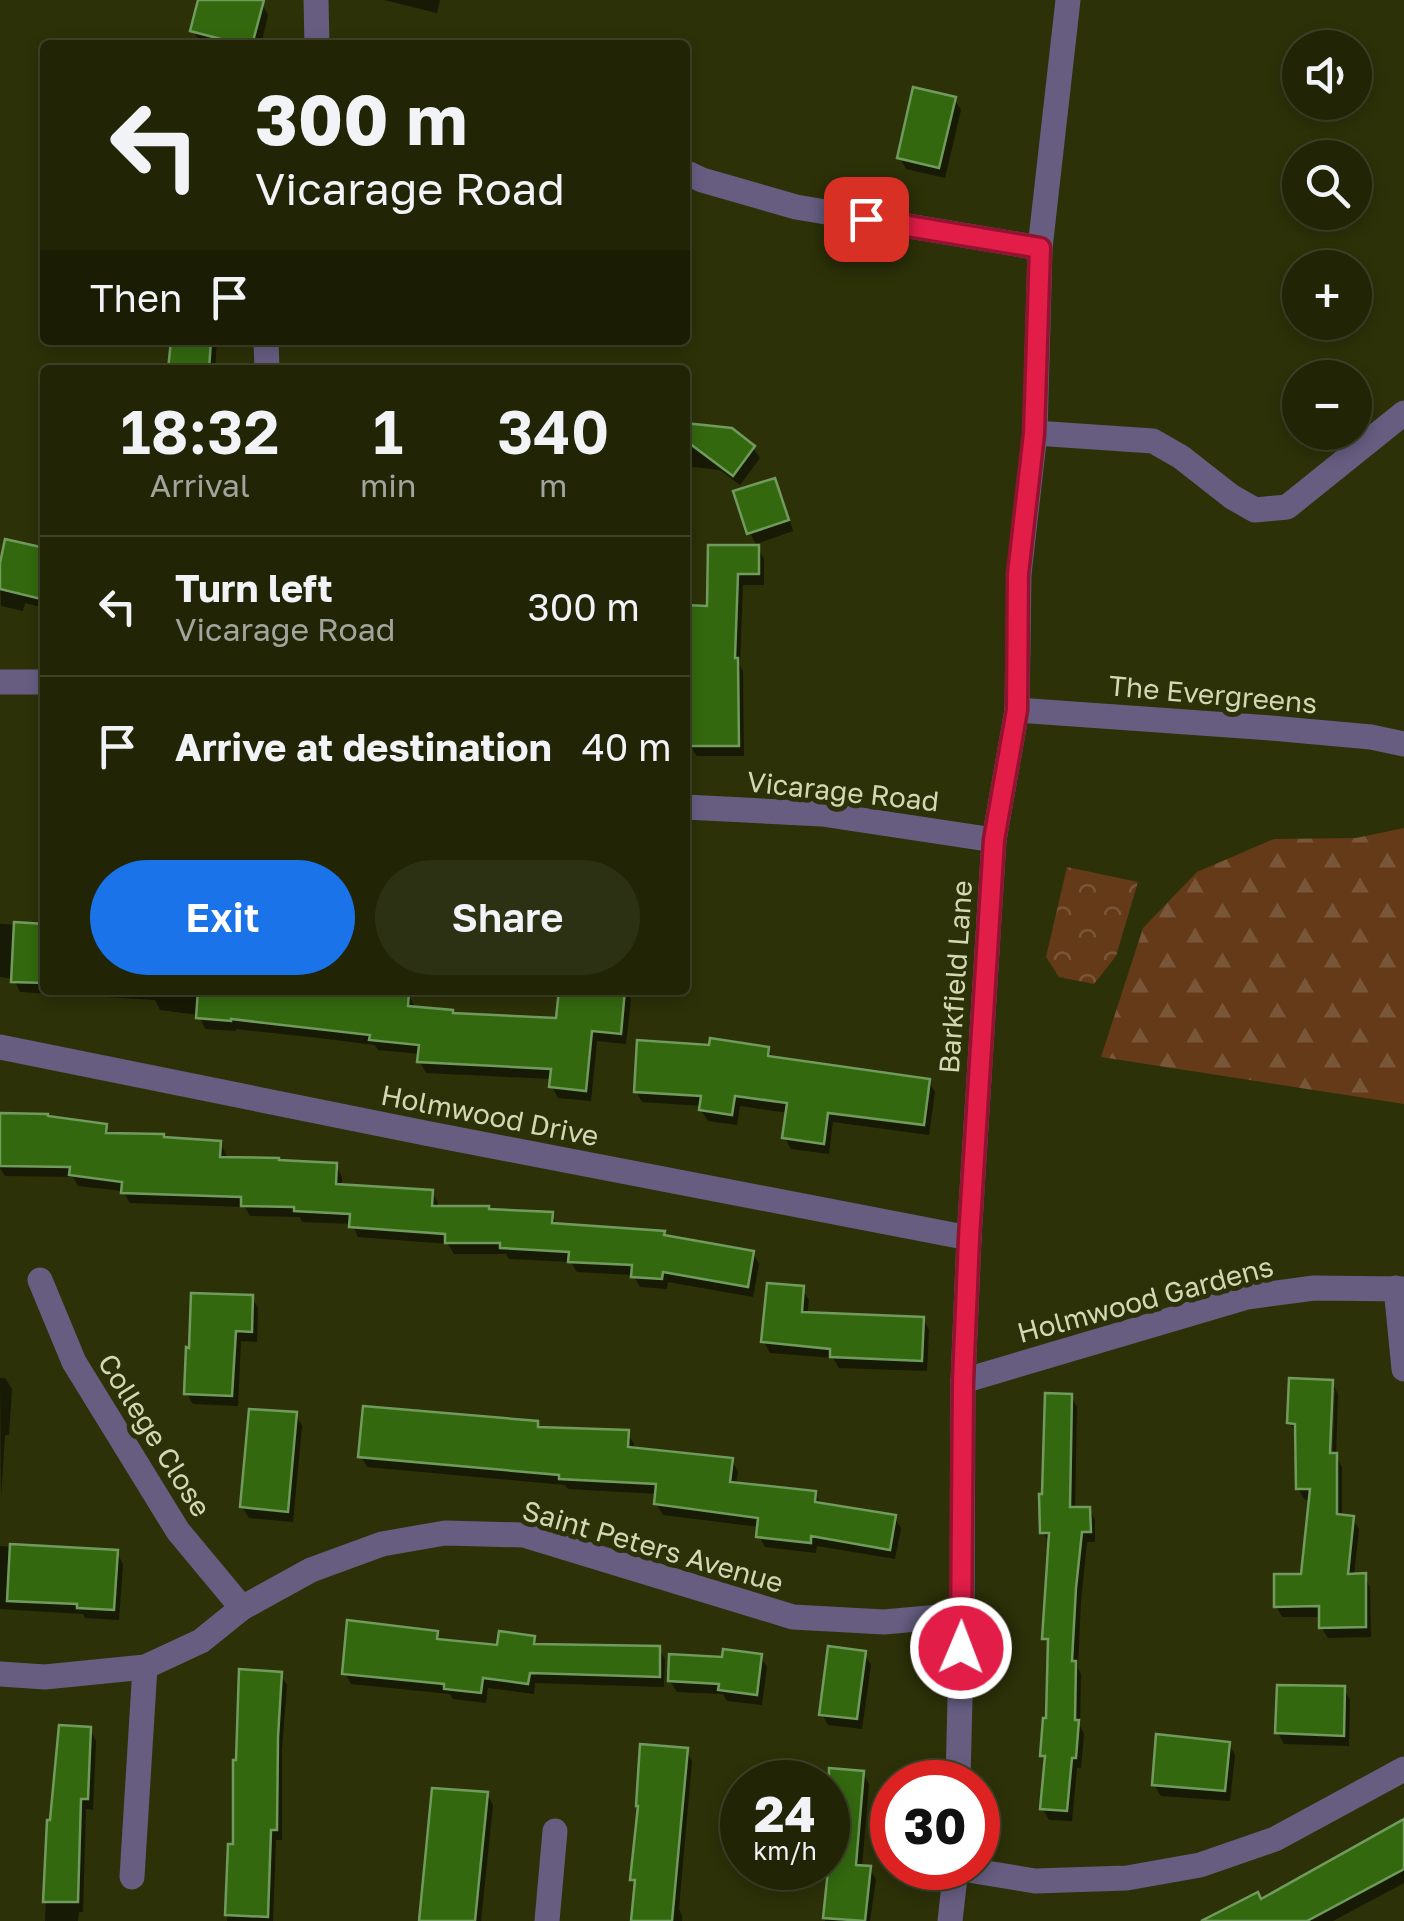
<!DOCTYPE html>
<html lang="en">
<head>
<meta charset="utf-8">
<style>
	:root { --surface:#212506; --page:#2d3114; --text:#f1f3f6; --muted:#a2a59b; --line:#3e4228; --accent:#1a73e8 }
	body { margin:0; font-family:"Golos Text",sans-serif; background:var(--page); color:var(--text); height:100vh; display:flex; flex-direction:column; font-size:38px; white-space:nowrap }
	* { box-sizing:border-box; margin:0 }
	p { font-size:32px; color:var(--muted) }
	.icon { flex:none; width:55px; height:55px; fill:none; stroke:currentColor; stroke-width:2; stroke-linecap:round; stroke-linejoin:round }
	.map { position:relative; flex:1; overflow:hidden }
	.details { position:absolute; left:40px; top:365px; width:650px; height:630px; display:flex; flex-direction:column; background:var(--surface); border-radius:10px; box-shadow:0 5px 15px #0003,0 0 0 2px var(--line) }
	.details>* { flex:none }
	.banner { position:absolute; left:40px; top:40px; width:650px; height:305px; border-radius:10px; box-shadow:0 5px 15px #0003,0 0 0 2px var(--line); background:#212506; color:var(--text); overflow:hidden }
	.fabs { position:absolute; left:1282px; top:30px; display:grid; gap:20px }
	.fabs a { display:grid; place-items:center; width:90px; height:90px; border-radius:50%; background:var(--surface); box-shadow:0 5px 15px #0003,0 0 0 2px var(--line); font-size:50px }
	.speed { position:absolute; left:720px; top:1760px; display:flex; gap:20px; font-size:50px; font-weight:700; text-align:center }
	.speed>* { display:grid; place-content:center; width:130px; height:130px; border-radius:50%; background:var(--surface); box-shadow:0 5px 15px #0003,0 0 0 2px var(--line); line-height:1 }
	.speed small { font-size:25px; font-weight:400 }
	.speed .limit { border:15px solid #d22; background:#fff; color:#111 }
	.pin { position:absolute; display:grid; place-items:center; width:85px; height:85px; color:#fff; margin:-42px; border-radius:20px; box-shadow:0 5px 15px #0006 }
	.me { position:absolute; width:110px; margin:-55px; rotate:1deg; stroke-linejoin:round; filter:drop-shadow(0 0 8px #0008) }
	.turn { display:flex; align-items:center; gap:35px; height:210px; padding:0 50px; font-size:45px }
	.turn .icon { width:130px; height:130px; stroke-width:2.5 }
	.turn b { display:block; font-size:70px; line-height:85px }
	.then { display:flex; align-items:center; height:95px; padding:0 50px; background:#0003; gap:20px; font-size:38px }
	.eta { display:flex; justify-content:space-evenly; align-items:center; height:170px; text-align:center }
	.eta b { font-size:60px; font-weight:600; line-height:70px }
	.button { display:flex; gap:20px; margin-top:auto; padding:20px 50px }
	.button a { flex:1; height:115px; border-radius:60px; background:var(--accent); color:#fff; font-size:40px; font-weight:600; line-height:115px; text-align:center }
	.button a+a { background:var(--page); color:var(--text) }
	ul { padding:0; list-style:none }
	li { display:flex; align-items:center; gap:30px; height:140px; padding:0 50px; border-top:2px solid var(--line) }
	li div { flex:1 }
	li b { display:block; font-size:38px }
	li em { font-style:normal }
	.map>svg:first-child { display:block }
	.forest { fill:url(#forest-firs) }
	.park { fill:url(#park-crowns) }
	.shadow { fill:#0007; fill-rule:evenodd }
	.building { fill:#33680f; stroke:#709b5d; stroke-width:2.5 }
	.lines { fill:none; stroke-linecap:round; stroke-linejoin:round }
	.street { stroke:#665d81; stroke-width:25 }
	.route-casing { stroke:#92132f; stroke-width:25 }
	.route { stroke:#e11d48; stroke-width:18 }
	.labels { text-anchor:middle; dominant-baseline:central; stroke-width:10; stroke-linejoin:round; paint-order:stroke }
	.street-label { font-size:28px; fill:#d1d8b3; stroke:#2c3108 }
</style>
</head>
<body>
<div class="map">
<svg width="1404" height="1921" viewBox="0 0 1404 1921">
	<defs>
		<pattern id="forest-firs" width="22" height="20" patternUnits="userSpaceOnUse" patternTransform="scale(2.5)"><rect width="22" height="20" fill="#643a19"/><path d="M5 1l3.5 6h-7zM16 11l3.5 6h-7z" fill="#795638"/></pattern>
		<pattern id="park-crowns" width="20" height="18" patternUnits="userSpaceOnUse" patternTransform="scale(2.5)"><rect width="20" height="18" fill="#643a19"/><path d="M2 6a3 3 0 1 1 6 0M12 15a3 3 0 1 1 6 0" fill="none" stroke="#795638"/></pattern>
	</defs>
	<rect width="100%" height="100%" fill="#2c3108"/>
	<path class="forest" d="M1404,828V1104L1101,1057L1143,928L1197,872L1274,839L1356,838Z"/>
	<path class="park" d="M1067,867L1138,882L1116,956L1094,984L1059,977L1046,957Z"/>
	<g class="shadow">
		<path d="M201,0H246L262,4L268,15L261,45H213L199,41L193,30Z"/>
		<path d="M384,0H440L437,13Z"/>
		<path d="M954,99L961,110L945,178L906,169L900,158Z"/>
		<path d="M173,340H217L215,370H171Z"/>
		<path d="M685,425L753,448L760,458L740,485L720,470L685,466Z"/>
		<path d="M774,481L781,492L793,531L756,544L750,533Z"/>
		<path d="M758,548L764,559V585H743L740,666L743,671L744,756H697L690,745L710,609Z"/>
		<path d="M45,551V608L25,603L23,611L1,606L0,555Z"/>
		<path d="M0,923L1,924L45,926V990H339L408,994L414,1005V1009L454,1016L558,1021L561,990H625L631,999L626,1044L597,1041L591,1101L558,1098L552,1087V1079L426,1073L420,1062V1054L378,1050L375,1045L319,1038L236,1029V1031L205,1029L199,1015L160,1010L155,1000L20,992L14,979L0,977Z"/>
		<path d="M768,1049L774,1059L929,1081L935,1092L929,1135L833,1122L829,1154L791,1149L785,1138L788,1113L740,1106L737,1125L708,1121L701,1110L702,1106L642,1102L636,1091Z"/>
		<path d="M0,1116L105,1126L110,1134L220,1143L226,1154V1160L336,1166L342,1177V1187L432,1192L438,1203V1209L551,1214L558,1226L663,1233L666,1238L753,1253L759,1264L753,1297L668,1282L667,1289L640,1287L633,1275L577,1272L571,1262L509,1259L506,1254H454L448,1244L358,1237L352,1224L302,1222L300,1217L250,1216L245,1207L130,1203L123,1191L78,1186L73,1177L5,1176L0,1168Z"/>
		<path d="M802,1289L809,1300L807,1315L923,1319L929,1330L927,1371L839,1368L833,1358L770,1353L764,1342Z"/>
		<path d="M251,1297L258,1308L257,1342L241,1341L238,1406L193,1404L186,1393Z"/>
		<path d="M0,1378H5L12,1389L9,1435H5L1,1497Z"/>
		<path d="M1332,1383L1338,1394L1336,1456L1342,1467V1517L1352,1518L1359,1529L1354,1576H1364L1370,1587L1371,1637L1328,1638L1321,1627V1617H1282L1276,1606L1303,1576L1312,1500H1305L1298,1489L1296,1434L1290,1423ZM1330,1390H1335L1332,1466H1327Z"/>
		<path d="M1071,1396L1077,1407L1075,1510L1089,1509L1095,1520V1542H1087L1081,1601L1078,1668L1081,1674L1080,1726L1084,1734L1081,1768H1077L1072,1821L1049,1820L1043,1809L1047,1762L1043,1755L1048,1721L1050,1648L1045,1638L1049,1543L1043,1532Z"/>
		<path d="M296,1415L302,1426L293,1522L249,1518L242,1507Z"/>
		<path d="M536,1424L540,1430L627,1433L634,1444L633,1450L731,1460L738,1471L736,1485L815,1493L822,1506L894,1517L901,1528L895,1559L817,1546L816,1553L765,1547L759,1536L760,1527L663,1515L656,1504L658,1494L568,1489L565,1485L367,1467L361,1456Z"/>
		<path d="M0,1546L117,1553L123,1564L119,1620L85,1618L83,1614L0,1609Z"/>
		<path d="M436,1633L441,1642L499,1648L534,1638L538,1647L658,1648L665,1659L664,1687L535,1683L534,1694L488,1688L486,1703L453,1699L450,1694L351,1684L345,1673Z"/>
		<path d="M864,1654L871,1665L862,1729L828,1725L822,1714Z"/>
		<path d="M760,1656L767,1667L762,1705L727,1701L723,1694L677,1692L670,1681L724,1659Z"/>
		<path d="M280,1674L287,1685L282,1750V1840H276L273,1921H227L230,1846H235Z"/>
		<path d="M1344,1689L1350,1700L1349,1746L1284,1744L1278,1733Z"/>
		<path d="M90,1730L96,1741L93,1810L86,1809L83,1912H79L78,1921H45L49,1822Z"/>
		<path d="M1229,1744L1235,1755L1230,1801L1161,1796L1154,1785Z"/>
		<path d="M686,1750L692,1761L679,1909L682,1915V1921H633L637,1886L633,1879Z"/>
		<path d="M831,1771L863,1773L869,1784L862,1868H869L876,1879L870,1921H825L834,1833L828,1821Z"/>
		<path d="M487,1794L493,1805L481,1921H421Z"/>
		<path d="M1404,1822V1883L1333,1921H1206L1261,1903Z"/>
	</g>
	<g class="building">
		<path d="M198,0H264L252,45H244L190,31Z"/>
		<path d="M913,87L956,97L939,168L897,158Z"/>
		<path d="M171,340H211L209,370H168Z"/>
		<path d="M685,423L732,428L755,446L733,476L685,440Z"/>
		<path d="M775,478L789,520L747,534L733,491Z"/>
		<path d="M5,539L45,548V600L0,589V563Z"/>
		<path d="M708,545H759V574H738L735,658H738L739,746H688L686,605L707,606Z"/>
		<path d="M14,922L45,924V983L11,982Z"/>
		<path d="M198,990H392L409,992L408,1006L453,1010V1013L556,1018L559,990H625L621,1034L592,1031L586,1091L549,1087L551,1069L417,1062L419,1045L369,1040L370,1035L231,1019V1021L196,1018Z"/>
		<path d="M710,1038L769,1047L768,1056L930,1079L924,1125L828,1113L824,1144L782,1138L787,1103L735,1096L732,1115L699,1110L701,1096L634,1092L637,1040L709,1045Z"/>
		<path d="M0,1113L48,1114V1116L107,1124L106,1133L164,1134V1137L221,1141L220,1157L279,1158V1160L337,1163L336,1184L433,1190L432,1206H489V1209L553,1212L552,1223L665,1231L664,1235L754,1251L748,1287L663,1272L662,1279L631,1277L632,1265L568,1262L569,1252L500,1248V1243H445V1234L349,1227L350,1214L294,1211V1207L241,1206V1197L121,1193L122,1182L69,1175L70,1167L0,1166Z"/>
		<path d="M767,1283L804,1286L802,1312L924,1317L922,1361L830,1357V1349L761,1342Z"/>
		<path d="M191,1293L253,1295L252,1332L236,1331L232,1396L184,1394L186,1347L189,1348Z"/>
		<path d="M1289,1378L1333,1380L1330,1453H1337V1514L1354,1516L1348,1574L1366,1573V1627L1319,1628V1606L1274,1607V1574H1301L1310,1489H1296L1295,1424L1287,1423Z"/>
		<path d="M1045,1393L1072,1394L1070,1507H1090L1091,1532H1082L1076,1588L1072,1661H1076L1075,1720H1079L1076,1758H1072L1067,1811L1040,1809L1045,1756H1040L1043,1718H1046L1048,1639H1042L1049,1533H1040L1039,1494H1042Z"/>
		<path d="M363,1406L538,1421V1427L629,1430L628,1447L733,1458L730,1482L816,1491L815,1502L896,1515L890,1550L811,1536V1543L756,1537L758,1518L654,1504L656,1484L559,1479V1475L358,1457Z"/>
		<path d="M249,1409L297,1412L288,1512L240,1507Z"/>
		<path d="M10,1544L118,1550L114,1610L77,1608V1604L7,1601Z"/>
		<path d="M347,1620L438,1631L437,1639L497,1645L499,1631L535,1636L534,1644L660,1646V1677L530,1673L528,1684L483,1678L481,1693L444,1689V1684L342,1674Z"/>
		<path d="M828,1646L866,1651L857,1719L819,1715Z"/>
		<path d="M723,1649L762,1654L757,1695L718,1690L719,1684L668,1681L669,1654L722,1657Z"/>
		<path d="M239,1669L282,1672L278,1737L277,1830H271L268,1917L225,1915L228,1844H233V1760H236Z"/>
		<path d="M1277,1685L1345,1686L1344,1736L1275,1733Z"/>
		<path d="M59,1725L91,1727L88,1799H81L78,1902H43L47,1820H50Z"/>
		<path d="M1156,1734L1230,1742L1225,1791L1152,1785Z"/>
		<path d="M640,1744L688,1748L672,1921H631L635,1880H630L638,1806H636Z"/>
		<path d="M829,1768L864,1771L856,1865L871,1866L865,1921L823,1918L833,1822H828Z"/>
		<path d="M432,1788L488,1792L475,1921H419Z"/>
		<path d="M1404,1819V1869L1307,1921H1201L1258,1892L1261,1899Z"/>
	</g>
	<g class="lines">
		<g class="street">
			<path d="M316,0L317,45"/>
			<path d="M685,172L702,180L796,207L1040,248"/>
			<path d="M266,340L267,370"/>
			<path d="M1035,433L1153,441L1181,457L1232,497L1255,510L1287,507L1404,413"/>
			<path d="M0,682H45"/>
			<path d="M1017,710L1271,728L1371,737L1404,744"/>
			<path d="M685,807L822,814L994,840"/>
			<path d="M0,1047L425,1133L969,1238"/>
			<path d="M40,1280L74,1362L178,1531L242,1608"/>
			<path d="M1396,1288L1404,1369"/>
			<path d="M963,1381L1247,1297L1314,1288L1404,1289"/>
			<path d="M0,1674L45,1677L145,1667L201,1641L242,1608L311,1570L382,1544L445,1533L524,1535L793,1617L884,1622L962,1615"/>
			<path d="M958,1782L962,1615L963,1381L969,1238L994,840L1017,710L1019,574L1035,433L1040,248L1068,0"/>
			<path d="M956,1868L1035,1881L1127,1878L1200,1865L1275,1839L1404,1769"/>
			<path d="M132,1877L145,1667"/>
			<path d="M547,1921L555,1831"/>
			<path d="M950,1921L956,1868"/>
		</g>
	</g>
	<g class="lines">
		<defs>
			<path id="route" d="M866,219L1040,248L1034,434L1018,574L1017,710L994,840L969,1238L963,1381L961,1648"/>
		</defs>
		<use href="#route" class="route-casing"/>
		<use href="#route" class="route"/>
	</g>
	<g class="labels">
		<g class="street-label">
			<text transform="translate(1213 694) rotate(5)">The Evergreens</text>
			<text transform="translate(843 791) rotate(6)">Vicarage Road</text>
			<text transform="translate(955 977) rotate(-86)">Barkfield Lane</text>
			<text transform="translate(490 1115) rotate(11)">Holmwood Drive</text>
			<text transform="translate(1145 1299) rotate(-15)">Holmwood Gardens</text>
			<text transform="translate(155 1435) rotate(58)">College Close</text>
			<text transform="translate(653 1546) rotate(16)">Saint Peters Avenue</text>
		</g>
	</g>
</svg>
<div class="fabs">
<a><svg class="icon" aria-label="sound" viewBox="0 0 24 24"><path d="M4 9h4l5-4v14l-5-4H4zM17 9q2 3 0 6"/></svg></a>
<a><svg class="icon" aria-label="search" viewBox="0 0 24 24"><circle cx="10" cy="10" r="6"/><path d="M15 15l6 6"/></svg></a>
<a>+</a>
<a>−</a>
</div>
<div class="speed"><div>24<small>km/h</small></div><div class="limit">30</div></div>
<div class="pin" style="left:866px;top:219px;background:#d93025"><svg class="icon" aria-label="arrive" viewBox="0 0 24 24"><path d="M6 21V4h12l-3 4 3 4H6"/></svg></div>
<svg class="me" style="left:961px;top:1648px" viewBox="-20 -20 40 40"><circle r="17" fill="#e11d48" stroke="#fff" stroke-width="3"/><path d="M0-11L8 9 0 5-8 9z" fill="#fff"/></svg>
<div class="banner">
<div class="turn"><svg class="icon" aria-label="left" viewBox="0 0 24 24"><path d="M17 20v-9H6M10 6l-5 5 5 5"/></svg><div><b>300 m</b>Vicarage Road</div></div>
<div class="then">Then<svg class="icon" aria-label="arrive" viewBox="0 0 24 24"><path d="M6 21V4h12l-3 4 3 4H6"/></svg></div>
</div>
<section class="details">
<div class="eta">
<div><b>18:32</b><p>Arrival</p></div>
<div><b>1</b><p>min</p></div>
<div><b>340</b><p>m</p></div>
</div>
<ul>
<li><svg class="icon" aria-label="left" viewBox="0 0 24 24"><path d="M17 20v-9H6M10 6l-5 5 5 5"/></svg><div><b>Turn left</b><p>Vicarage Road</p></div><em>300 m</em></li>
<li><svg class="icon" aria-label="arrive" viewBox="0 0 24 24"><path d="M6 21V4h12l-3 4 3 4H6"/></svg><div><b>Arrive at destination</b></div><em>40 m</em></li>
</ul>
<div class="button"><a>Exit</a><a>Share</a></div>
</section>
</div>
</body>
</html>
